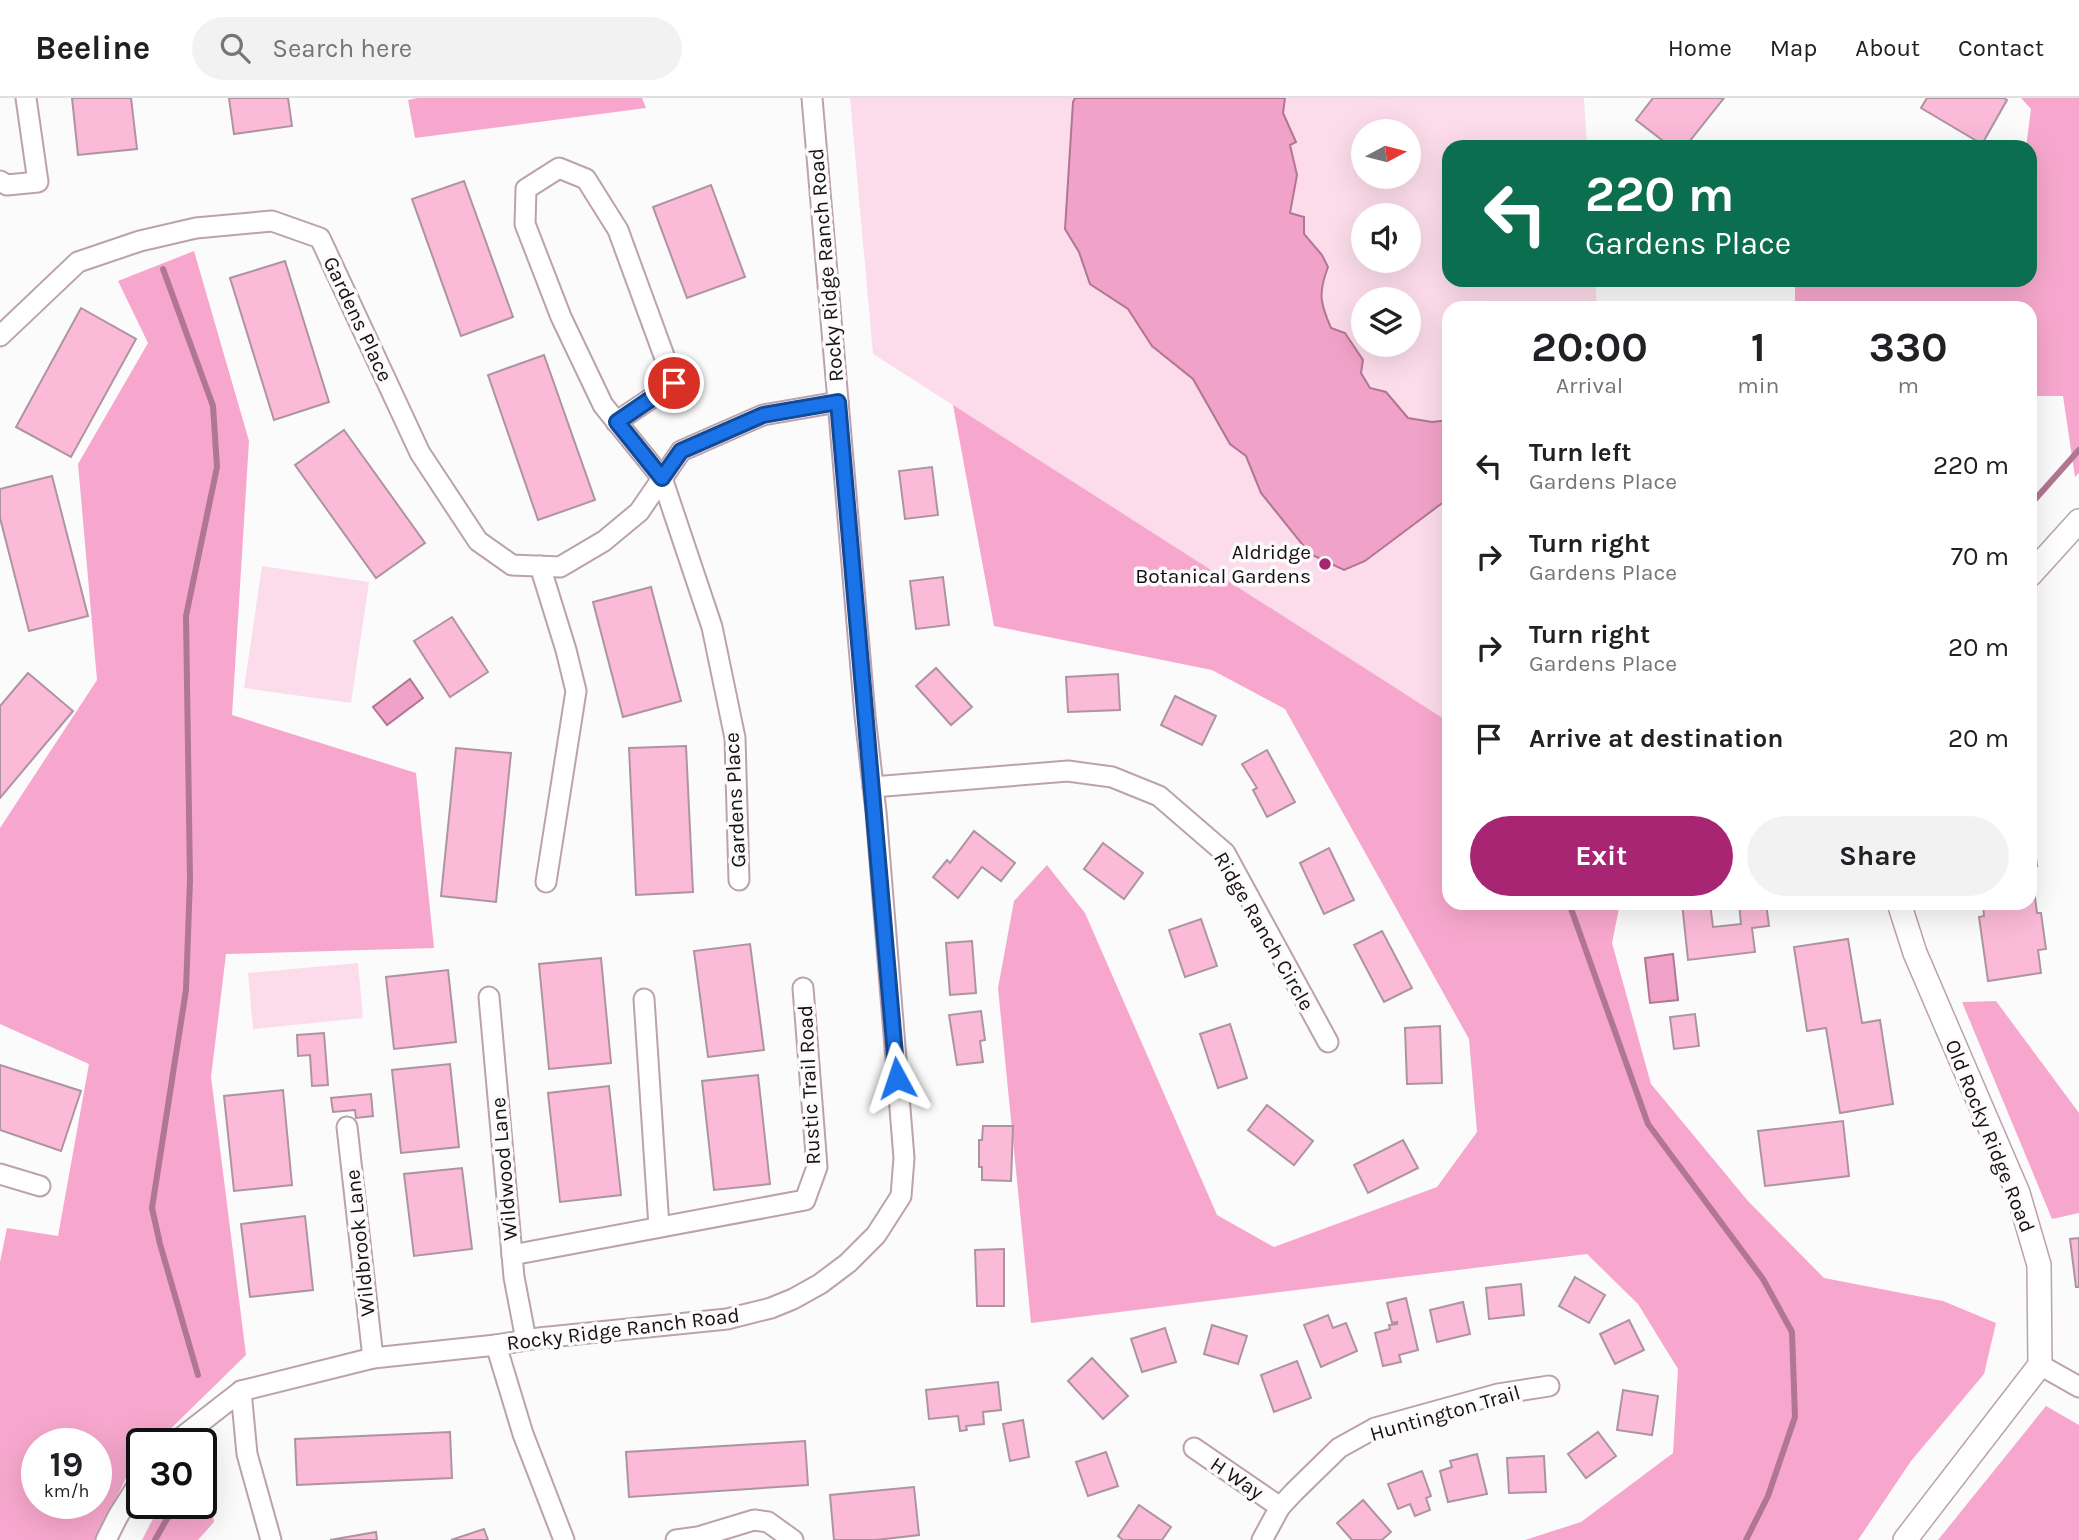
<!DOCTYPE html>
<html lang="en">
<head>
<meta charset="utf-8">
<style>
	:root { --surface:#fff; --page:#f2f2f2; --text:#202124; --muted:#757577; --line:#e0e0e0; --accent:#a72573 }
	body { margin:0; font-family:Karla,sans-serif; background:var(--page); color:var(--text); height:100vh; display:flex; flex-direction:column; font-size:26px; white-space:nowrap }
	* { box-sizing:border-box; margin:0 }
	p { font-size:23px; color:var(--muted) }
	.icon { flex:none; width:38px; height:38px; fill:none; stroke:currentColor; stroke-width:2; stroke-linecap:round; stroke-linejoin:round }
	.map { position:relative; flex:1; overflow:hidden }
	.side { position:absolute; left:1442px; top:203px; width:595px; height:609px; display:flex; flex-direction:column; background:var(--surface); border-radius:21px; box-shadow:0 7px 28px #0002 }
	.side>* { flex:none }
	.hud { position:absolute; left:1442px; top:42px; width:595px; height:147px; border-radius:21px; box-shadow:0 7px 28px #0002; background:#0b6e4f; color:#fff; overflow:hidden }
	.needle { width:46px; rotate:83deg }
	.controls { position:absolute; left:1351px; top:21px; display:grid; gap:14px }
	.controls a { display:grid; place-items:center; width:70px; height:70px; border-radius:50%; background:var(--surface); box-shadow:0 7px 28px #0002; font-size:35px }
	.speed { position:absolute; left:21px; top:1330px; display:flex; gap:14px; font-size:35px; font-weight:700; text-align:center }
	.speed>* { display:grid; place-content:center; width:91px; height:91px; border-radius:50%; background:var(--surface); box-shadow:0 7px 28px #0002; line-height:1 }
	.speed small { font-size:18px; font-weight:400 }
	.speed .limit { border:4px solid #111; border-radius:10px; background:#fff; color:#111 }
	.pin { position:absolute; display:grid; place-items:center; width:60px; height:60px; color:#fff; margin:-30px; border:4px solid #fff; border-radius:50%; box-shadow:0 2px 7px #0007 }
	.me { position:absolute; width:77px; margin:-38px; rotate:355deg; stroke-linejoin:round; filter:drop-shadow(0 0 5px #0008) }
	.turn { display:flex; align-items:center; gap:24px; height:147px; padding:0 28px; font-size:32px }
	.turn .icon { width:91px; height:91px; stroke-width:2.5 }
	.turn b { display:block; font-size:49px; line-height:60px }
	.eta { display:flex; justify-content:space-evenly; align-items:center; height:119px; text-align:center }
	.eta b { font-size:42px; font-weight:700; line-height:49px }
	.cta { display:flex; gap:14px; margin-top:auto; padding:14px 28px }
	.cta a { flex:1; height:80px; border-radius:42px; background:var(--accent); color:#fff; font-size:28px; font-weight:700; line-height:80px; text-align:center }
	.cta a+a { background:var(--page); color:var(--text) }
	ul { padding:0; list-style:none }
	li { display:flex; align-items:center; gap:21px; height:91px; padding:0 28px }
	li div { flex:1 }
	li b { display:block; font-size:26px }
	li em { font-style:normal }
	header { display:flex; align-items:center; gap:42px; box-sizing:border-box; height:98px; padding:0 35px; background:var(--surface); border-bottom:2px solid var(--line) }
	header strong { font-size:33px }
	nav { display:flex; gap:38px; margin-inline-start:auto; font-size:24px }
	.search { width:490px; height:63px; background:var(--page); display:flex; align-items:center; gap:18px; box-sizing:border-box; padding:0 24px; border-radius:38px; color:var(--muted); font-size:26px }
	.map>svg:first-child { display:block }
	.green { fill:#fcdcea; fill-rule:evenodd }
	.forest { fill:#f7a7cd; fill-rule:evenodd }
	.water { fill:#f1a2c8; stroke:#b07692; stroke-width:2 }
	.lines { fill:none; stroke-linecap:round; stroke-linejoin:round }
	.stream { stroke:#b07692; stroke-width:6 }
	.building { fill:#fbbad8; stroke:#ae94a0; stroke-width:2 }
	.minor-casing { stroke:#bca1ae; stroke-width:23 }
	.tertiary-casing { stroke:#bca1ae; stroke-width:26 }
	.minor { stroke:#fff; stroke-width:19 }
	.tertiary { stroke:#fff; stroke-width:23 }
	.route-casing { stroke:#114b97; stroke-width:18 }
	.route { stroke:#1a73e8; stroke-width:12 }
	.poi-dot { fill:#a72573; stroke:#fbfbfb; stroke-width:2.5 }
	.labels { text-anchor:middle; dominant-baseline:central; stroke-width:7; stroke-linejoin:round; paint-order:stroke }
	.street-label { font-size:21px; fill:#180f13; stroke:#fbfbfb }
	.poi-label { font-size:21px; fill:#180f13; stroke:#fbfbfb; text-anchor:end }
</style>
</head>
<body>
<header>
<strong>Beeline</strong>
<div class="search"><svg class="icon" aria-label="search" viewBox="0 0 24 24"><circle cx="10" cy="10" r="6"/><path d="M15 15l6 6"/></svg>Search here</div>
<nav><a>Home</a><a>Map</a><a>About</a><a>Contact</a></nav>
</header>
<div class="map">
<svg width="2079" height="1442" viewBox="0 0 2079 1442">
	<rect width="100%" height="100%" fill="#fbfbfb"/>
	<g class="green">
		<path d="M850,0H1584L1587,49H1449V182H1595L1597,210H1449V624L873,256ZM1363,33H1409V79H1363ZM1363,117H1409V163H1363ZM1363,201H1409V247H1363Z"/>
		<path d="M262,468L369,484L351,605L244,590Z"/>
		<path d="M358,865L363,920L253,931L248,875Z"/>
	</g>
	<g class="forest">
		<path d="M417,0H642L646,10L415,40L408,2Z"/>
		<path d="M2021,0H2079V375L2075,379L2063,298H2030V210H1795V184L1936,186L1942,182H2030V49H2026L2031,11Z"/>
		<path d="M194,153L249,343L232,617L416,675L434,850L226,856L211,979L246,1257L155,1346H142V1358L132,1368L95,1442H0V1164L7,1130L58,1138L89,966L0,926V730L97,582L78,366L148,245L118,183ZM37,1346H96V1405H37Z"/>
		<path d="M953,307L1449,624V805H1620L1612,845L1651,986L1748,1103L1824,1180L1943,1203L1996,1225L1984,1276L1911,1363L1858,1442H1525L1581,1424L1673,1355L1678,1271L1638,1206L1587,1156L1031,1225L998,890L1014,803L1047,767L1085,815L1217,1117L1274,1149L1437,1089L1477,1034L1469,941L1285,611L1212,572L994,528Z"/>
		<path d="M1996,903L2079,1015V1115L2052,1121L1962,904Z"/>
		<path d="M2046,1308L2079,1327V1442H1938Z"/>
		<path d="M201,1373L207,1377L214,1424L198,1442H142L161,1405H201Z"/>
	</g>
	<g class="water">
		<path d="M1075,0H1285L1283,15L1296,44L1290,47L1297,77L1290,115L1304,119V136L1322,157L1328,169C1318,195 1320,205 1331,230L1345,235L1363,262L1361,275L1370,290L1386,294L1408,320L1432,324L1449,322V400L1365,463L1344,472L1310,456L1261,395L1246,358L1230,346L1193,281L1152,248L1128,211L1090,186L1079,154L1065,131L1073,4Z"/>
		<path d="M410,581L423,600L387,627L373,609Z"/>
		<path d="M1673,856L1678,902L1650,905L1645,860Z"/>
	</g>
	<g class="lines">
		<g class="stream">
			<path d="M163,171L213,308L217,369L186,518L190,782L186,892L152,1110L160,1146L198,1277"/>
			<path d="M2030,407L2079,352"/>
			<path d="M1569,805L1648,1026L1763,1181L1792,1234L1795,1319L1768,1398L1746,1442"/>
			<path d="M201,1362L209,1350"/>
			<path d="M155,1442L176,1405"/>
		</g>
	</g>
	<g class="building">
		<path d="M72,0H131L137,51L78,57Z"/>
		<path d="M229,0H288L292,28L234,36Z"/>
		<path d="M1653,0H1724L1685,49H1671L1636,22Z"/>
		<path d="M1927,0H2004L2007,2L1982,46L1921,10Z"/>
		<path d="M464,83L513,219L461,238L412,101Z"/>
		<path d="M711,87L745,179L687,200L653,109Z"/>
		<path d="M285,163L329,304L274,322L230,180Z"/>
		<path d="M81,210L136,241L71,359L16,329Z"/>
		<path d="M544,257L595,402L538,422L488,277Z"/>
		<path d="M344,332L425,445L376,480L295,367Z"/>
		<path d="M932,369L938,417L905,421L899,373Z"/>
		<path d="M52,378L88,518L29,533L0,420V391Z"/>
		<path d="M943,479L949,527L916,531L910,483Z"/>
		<path d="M651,489L681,603L623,619L593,504Z"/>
		<path d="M452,519L488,574L450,599L414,543Z"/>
		<path d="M936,570L972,609L951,627L916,588Z"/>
		<path d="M28,575L73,613L0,700V608Z"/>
		<path d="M1118,576L1120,612L1068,614L1066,579Z"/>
		<path d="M1175,598L1216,618L1202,647L1161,627Z"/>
		<path d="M686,648L693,794L636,797L629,650Z"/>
		<path d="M456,650L511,655L496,804L441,798Z"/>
		<path d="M1267,652L1295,704L1267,719L1253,692L1257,690L1242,666Z"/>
		<path d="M2030,712L2037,768H2031L2037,815H2041L2046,851L2038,852L2041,875L1988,883L1979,819L1984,818L1983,805H2030Z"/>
		<path d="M974,733L1015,765L1001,783L982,769L958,800L933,779L947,762L950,765Z"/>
		<path d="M1103,745L1143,775L1124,801L1084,771Z"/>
		<path d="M1329,750L1354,802L1324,816L1300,765Z"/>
		<path d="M1682,805H1710L1713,829L1741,826L1739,805H1766L1769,828L1752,830L1755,854L1688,862Z"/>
		<path d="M1201,821L1217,868L1185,879L1169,832Z"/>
		<path d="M1382,833L1412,890L1384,904L1354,847Z"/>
		<path d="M1848,841L1862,925L1880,922L1893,1006L1840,1015L1826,930L1807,933L1794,849Z"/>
		<path d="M972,843L976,895L950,897L946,845Z"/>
		<path d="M750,846L764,952L708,959L694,853Z"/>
		<path d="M601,860L611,965L549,971L539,866Z"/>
		<path d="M448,872L456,944L394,951L386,879Z"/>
		<path d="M981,913L985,942L980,943L983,964L957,967L949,917Z"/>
		<path d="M1695,916L1699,948L1674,951L1670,919Z"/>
		<path d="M1230,926L1247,980L1218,990L1200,936Z"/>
		<path d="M1440,928L1442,985L1407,986L1405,930Z"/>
		<path d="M324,935L328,987L312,988L310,957L298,958L297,937Z"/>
		<path d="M450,966L459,1049L401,1055L392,972Z"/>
		<path d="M0,967L81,993L61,1053L0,1032Z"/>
		<path d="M758,977L770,1086L714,1092L702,983Z"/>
		<path d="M609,988L621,1097L560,1104L548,995Z"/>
		<path d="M283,992L292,1087L234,1093L224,998Z"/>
		<path d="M371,996L373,1018L356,1020L355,1012L333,1014L331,1000Z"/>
		<path d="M1267,1007L1313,1043L1294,1067L1248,1032Z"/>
		<path d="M1843,1023L1849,1078L1765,1088L1758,1033Z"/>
		<path d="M983,1028H1013L1011,1083L982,1082V1069H979V1042H982Z"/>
		<path d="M1403,1042L1418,1070L1368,1095L1354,1067Z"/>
		<path d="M462,1070L472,1151L414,1158L404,1076Z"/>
		<path d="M305,1118L313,1192L250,1199L241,1126Z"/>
		<path d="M2079,1140V1189H2076L2070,1141Z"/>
		<path d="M1004,1151V1208H977L975,1152Z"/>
		<path d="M1575,1179L1605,1197L1589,1225L1559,1208Z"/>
		<path d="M1521,1186L1524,1217L1489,1221L1486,1190Z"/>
		<path d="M1406,1200L1418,1252L1399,1257L1401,1264L1383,1268L1375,1235L1390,1231L1389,1227L1397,1226V1224L1392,1225L1387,1205Z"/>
		<path d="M1463,1204L1470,1236L1437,1244L1430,1212Z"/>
		<path d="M1328,1217L1333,1230L1346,1225L1357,1253L1321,1269L1304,1227Z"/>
		<path d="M1629,1222L1644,1252L1615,1266L1600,1236Z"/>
		<path d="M1212,1227L1247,1238L1238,1266L1204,1256Z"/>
		<path d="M1165,1230L1176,1264L1142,1274L1131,1241Z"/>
		<path d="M1092,1260L1128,1298L1103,1321L1068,1283Z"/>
		<path d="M1297,1263L1311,1300L1274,1314L1261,1277Z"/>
		<path d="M998,1284L1001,1312L983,1314L984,1326L966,1328L967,1332L960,1333L958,1318L929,1321L926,1292Z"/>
		<path d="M1623,1292L1658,1298L1652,1337L1617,1332Z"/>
		<path d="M1023,1322L1029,1359L1010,1363L1003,1326Z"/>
		<path d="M450,1334L452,1380L297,1387L295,1341Z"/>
		<path d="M1598,1334L1616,1358L1586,1380L1568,1356Z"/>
		<path d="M805,1343L808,1387L629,1399L626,1354Z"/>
		<path d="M1106,1354L1118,1388L1088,1398L1076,1364Z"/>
		<path d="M1477,1356L1487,1396L1448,1404L1440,1373L1452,1369L1450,1363Z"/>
		<path d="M1544,1358L1546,1394L1509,1395L1507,1360Z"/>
		<path d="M1422,1373L1431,1398L1426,1400L1430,1412L1415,1418L1410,1406L1398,1411L1388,1386Z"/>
		<path d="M914,1389L919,1437L876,1442H834L830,1397Z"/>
		<path d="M1363,1402L1391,1434L1382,1442H1352L1337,1425Z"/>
		<path d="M1139,1407L1171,1429L1162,1442H1123L1118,1438Z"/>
		<path d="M484,1431L488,1442H451Z"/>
		<path d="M376,1434L377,1442H330Z"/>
	</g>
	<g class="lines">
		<defs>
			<g id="minor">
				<path d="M0,83L7,87L38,84L26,0"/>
				<path d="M0,238L78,164L140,143L196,130L272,123L320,140L420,355L478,443L512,467L560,469L604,443L639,414L681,353L763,317L838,304"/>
				<path d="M616,324L674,285L618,132L586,81L559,70L526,91L525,126L561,219L603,307L662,380L712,529L735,640L739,782"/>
				<path d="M540,468L566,552L576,593L546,784"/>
				<path d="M873,689L1068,673L1112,679L1159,698L1225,755L1328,944"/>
				<path d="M489,899L514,1179L526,1242"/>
				<path d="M644,901L659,1129"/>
				<path d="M347,1029L373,1260"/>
				<path d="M0,1076L40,1088"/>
				<path d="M512,1157L805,1102L817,1069L803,890"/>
				<path d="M2040,1267L2079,1289"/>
				<path d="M241,1293L247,1356L271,1442"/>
				<path d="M173,1346L241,1293L373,1260L496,1247"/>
				<path d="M1194,1350L1280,1409"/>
				<path d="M106,1442L118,1418L142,1380"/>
				<path d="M564,1442L523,1336L496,1247L539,1240L727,1221L771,1210L793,1201L820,1186L848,1165L876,1137L901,1098L904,1060L876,714L865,618L812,0"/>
				<path d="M676,1442L698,1439L754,1422L768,1424L793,1442"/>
				<path d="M1262,1442L1280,1409L1294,1394L1339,1350L1375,1330L1498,1296L1549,1288"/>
			</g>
			<g id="tertiary">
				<path d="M2030,477L2079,423"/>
				<path d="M1899,805L1915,855L2018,1095L2039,1167L2040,1267L1905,1442"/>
			</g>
		</defs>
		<use href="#minor" class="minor-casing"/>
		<use href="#tertiary" class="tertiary-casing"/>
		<use href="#minor" class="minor"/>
		<use href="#tertiary" class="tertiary"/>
	</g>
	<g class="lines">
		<defs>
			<path id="route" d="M674,285L617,324L662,380L681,353L763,317L838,304C858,529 879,754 897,980"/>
		</defs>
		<use href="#route" class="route-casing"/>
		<use href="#route" class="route"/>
	</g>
	<circle class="poi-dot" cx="1325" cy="466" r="7"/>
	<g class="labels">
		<g class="street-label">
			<text transform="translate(826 167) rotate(-95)">Rocky Ridge Ranch Road</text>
			<text transform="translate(358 221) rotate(65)">Gardens Place</text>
			<text transform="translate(735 702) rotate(-93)">Gardens Place</text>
			<text transform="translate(1264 833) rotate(60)">Ridge Ranch Circle</text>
			<text transform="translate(809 987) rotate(-93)">Rustic Trail Road</text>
			<text transform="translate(1990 1038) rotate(68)">Old Rocky Ridge Road</text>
			<text transform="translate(504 1071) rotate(-95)">Wildwood Lane</text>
			<text transform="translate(360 1145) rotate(-96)">Wildbrook Lane</text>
			<text transform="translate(623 1231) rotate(-7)">Rocky Ridge Ranch Road</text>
			<text transform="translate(1445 1315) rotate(-16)">Huntington Trail</text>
			<text transform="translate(1237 1380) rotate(34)">H Way</text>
		</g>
		<g class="poi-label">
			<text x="1311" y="454">Aldridge<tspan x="1311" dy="24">Botanical Gardens</tspan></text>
		</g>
	</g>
</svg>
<div class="controls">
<a><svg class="needle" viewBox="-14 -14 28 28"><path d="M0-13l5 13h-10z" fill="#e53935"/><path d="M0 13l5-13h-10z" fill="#757577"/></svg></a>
<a><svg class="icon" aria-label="sound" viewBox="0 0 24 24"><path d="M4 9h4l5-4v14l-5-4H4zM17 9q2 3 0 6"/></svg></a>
<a><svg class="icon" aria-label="layers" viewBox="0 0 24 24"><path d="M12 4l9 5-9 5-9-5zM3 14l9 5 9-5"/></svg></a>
</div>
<div class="speed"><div>19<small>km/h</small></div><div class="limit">30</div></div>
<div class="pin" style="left:674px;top:285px;background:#d93025"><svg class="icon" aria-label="arrive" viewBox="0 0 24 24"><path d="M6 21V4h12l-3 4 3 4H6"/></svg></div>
<svg class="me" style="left:897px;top:980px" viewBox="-20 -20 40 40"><path d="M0-17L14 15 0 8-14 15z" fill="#1a73e8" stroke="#fff" stroke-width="4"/></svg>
<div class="hud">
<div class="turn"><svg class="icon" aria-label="left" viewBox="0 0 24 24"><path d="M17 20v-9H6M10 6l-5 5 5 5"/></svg><div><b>220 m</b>Gardens Place</div></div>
</div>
<section class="side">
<div class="eta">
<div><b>20:00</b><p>Arrival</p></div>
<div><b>1</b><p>min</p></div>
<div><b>330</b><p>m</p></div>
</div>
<ul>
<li><svg class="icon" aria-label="left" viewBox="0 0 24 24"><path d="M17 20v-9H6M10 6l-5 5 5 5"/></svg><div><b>Turn left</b><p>Gardens Place</p></div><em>220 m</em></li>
<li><svg class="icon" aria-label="right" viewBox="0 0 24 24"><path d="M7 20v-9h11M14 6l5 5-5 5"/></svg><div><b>Turn right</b><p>Gardens Place</p></div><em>70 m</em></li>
<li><svg class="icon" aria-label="right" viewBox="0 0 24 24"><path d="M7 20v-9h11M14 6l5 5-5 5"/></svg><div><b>Turn right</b><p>Gardens Place</p></div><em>20 m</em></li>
<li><svg class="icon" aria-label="arrive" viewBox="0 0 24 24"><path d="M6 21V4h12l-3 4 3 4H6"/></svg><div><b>Arrive at destination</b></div><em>20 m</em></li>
</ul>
<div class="cta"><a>Exit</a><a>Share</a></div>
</section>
</div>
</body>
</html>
